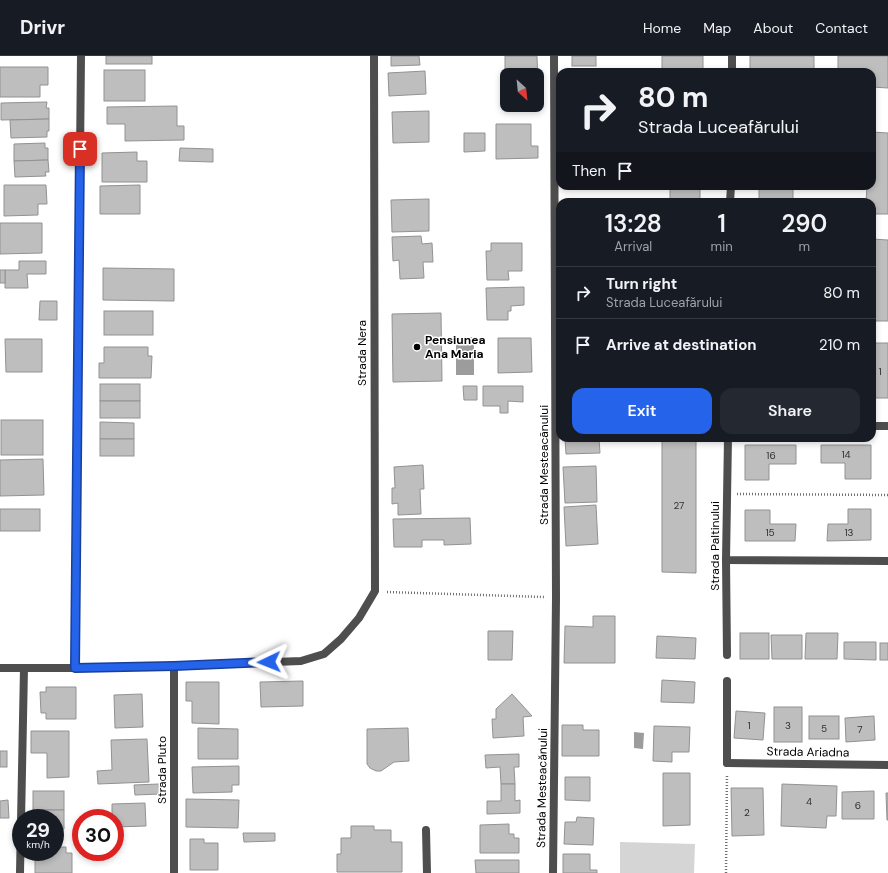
<!DOCTYPE html>
<html lang="en">
<head>
<meta charset="utf-8">
<style>
	:root { --surface:#171b24; --page:#242831; --text:#f1f3f6; --muted:#9ea1a6; --line:#363941; --accent:#2563eb }
	body { margin:0; font-family:"DM Sans",sans-serif; background:var(--page); color:var(--text); height:100vh; display:flex; flex-direction:column; font-size:15px; white-space:nowrap }
	* { box-sizing:border-box; margin:0 }
	p { font-size:13px; color:var(--muted) }
	.icon { flex:none; width:22px; height:22px; fill:none; stroke:currentColor; stroke-width:2; stroke-linecap:round; stroke-linejoin:round }
	.map { position:relative; flex:1; overflow:hidden }
	.side { position:absolute; left:556px; top:142px; width:320px; height:244px; display:flex; flex-direction:column; background:var(--surface); border-radius:12px; box-shadow:0 2px 6px #0003 }
	.side>* { flex:none }
	.top-card { position:absolute; left:556px; top:12px; width:320px; height:122px; border-radius:12px; box-shadow:0 2px 6px #0003; background:#171b24; color:var(--text); overflow:hidden }
	.needle { width:26px; rotate:153deg }
	.tools { position:absolute; left:500px; top:12px; display:grid; gap:8px }
	.tools a { display:grid; place-items:center; width:44px; height:44px; border-radius:8px; background:var(--surface); box-shadow:0 2px 6px #0003; font-size:20px }
	.speed { position:absolute; left:12px; top:753px; display:flex; gap:8px; font-size:20px; font-weight:700; text-align:center }
	.speed>* { display:grid; place-content:center; width:52px; height:52px; border-radius:50%; background:var(--surface); box-shadow:0 2px 6px #0003; line-height:1 }
	.speed small { font-size:10px; font-weight:400 }
	.speed .limit { border:6px solid #d22; background:#fff; color:#111 }
	.pin { position:absolute; display:grid; place-items:center; width:34px; height:34px; color:#fff; margin:-17px; border-radius:8px; box-shadow:0 2px 6px #0006 }
	.me { position:absolute; width:44px; margin:-22px; rotate:268deg; stroke-linejoin:round; filter:drop-shadow(0 0 3px #0008) }
	.turn { display:flex; align-items:center; gap:14px; height:84px; padding:0 16px; font-size:18px }
	.turn .icon { width:52px; height:52px; stroke-width:2.5 }
	.turn b { display:block; font-size:28px; line-height:34px }
	.then { display:flex; align-items:center; height:38px; padding:0 16px; background:#0003; gap:8px; font-size:15px }
	.eta { display:flex; justify-content:space-evenly; align-items:center; height:68px; text-align:center }
	.eta b { font-size:24px; font-weight:600; line-height:28px }
	.button { display:flex; gap:8px; margin-top:auto; padding:8px 16px }
	.button a { flex:1; height:46px; border-radius:12px; background:var(--accent); color:#fff; font-size:16px; font-weight:600; line-height:46px; text-align:center }
	.button a+a { background:var(--page); color:var(--text) }
	ul { padding:0; list-style:none }
	li { display:flex; align-items:center; gap:12px; height:52px; padding:0 16px; border-top:1px solid var(--line) }
	li div { flex:1 }
	li b { display:block; font-size:15px }
	li em { font-style:normal }
	header { display:flex; align-items:center; gap:24px; box-sizing:border-box; height:56px; padding:0 20px; background:var(--surface); border-bottom:1px solid var(--line) }
	header strong { font-size:19px }
	nav { display:flex; gap:22px; margin-inline-start:auto; font-size:14px }
	.map>svg:first-child { display:block }
	.green { fill:#d5d5d5 }
	.water { fill:#9c9c9c }
	.building { fill:#bebebe; stroke:#929292 }
	.lines { fill:none; stroke-linecap:round; stroke-linejoin:round }
	.path { stroke:#707070; stroke-width:2.5; stroke-dasharray:1 2; stroke-linecap:butt }
	.service { stroke:#4e4e4e; stroke-width:8 }
	.minor { stroke:#4e4e4e; stroke-width:8 }
	.tertiary { stroke:#4e4e4e; stroke-width:8 }
	.route-casing { stroke:#184099; stroke-width:10 }
	.route { stroke:#2563eb; stroke-width:7 }
	.poi-dot { fill:#000; stroke:#fff; stroke-width:1.5 }
	.labels { text-anchor:middle; dominant-baseline:central; stroke-width:3; stroke-linejoin:round; paint-order:stroke }
	.number-label { font-size:10px; fill:#303030 }
	.poi-label { font-size:12px; font-weight:bold; fill:#000; stroke:#fff; text-anchor:start }
	.street-label { font-size:12px; fill:#000; stroke:#fff }
</style>
</head>
<body>
<header>
<strong>Drivr</strong>
<nav><a>Home</a><a>Map</a><a>About</a><a>Contact</a></nav>
</header>
<div class="map">
<svg width="888" height="817" viewBox="0 0 888 817">
	<rect width="100%" height="100%" fill="#fff"/>
	<path class="green" d="M620,786L695,788L694,817H620Z"/>
	<g class="water">
		<rect x="456" y="281" width="18" height="38"/>
		<path d="M634,676L644,677L643,693L634,692Z"/>
	</g>
	<g class="building">
		<rect x="106" y="0" width="46" height="8"/>
		<path d="M391,0H419L420,9L391,10Z"/>
		<path d="M505,0H537L538,30H537V19H507V31H505Z"/>
		<rect x="572" y="0" width="24" height="10"/>
		<rect x="662" y="0" width="41" height="16"/>
		<rect x="750" y="0" width="64" height="16"/>
		<path d="M838,0H888V32L872,31V16H838Z"/>
		<path d="M0,11H48V29H40V41H0Z"/>
		<rect x="104" y="14" width="41" height="31"/>
		<path d="M425,15L426,38L389,40L388,17Z"/>
		<path d="M47,46L46,52H49V63L1,64V47Z"/>
		<path d="M177,50V70H184V84L125,85V68H107V51Z"/>
		<path d="M429,55V86L393,87L392,56Z"/>
		<path d="M49,63V75H47V81L11,82L10,64Z"/>
		<path d="M496,68H531V90H538V102L496,103Z"/>
		<path d="M872,76L888,77V158H872V146H866L867,130H872Z"/>
		<path d="M464,77H485V95L464,96Z"/>
		<path d="M45,87V92H48V104L14,105V88Z"/>
		<path d="M180,92L213,93V106L179,105Z"/>
		<path d="M137,96V105H147V126H102V97Z"/>
		<path d="M48,104L49,116H45L46,120L15,121L14,105Z"/>
		<path d="M4,129H46L47,148H38V159L4,160Z"/>
		<path d="M140,129V158H100V130Z"/>
		<rect x="670" y="130" width="30" height="16"/>
		<rect x="759" y="130" width="34" height="16"/>
		<path d="M429,143V175L392,176L391,144Z"/>
		<path d="M0,167H42V197L0,198Z"/>
		<path d="M421,180L422,188L432,187L433,206H423L424,222L400,223L399,204L393,205L392,181Z"/>
		<path d="M872,183L888,184V265H872Z"/>
		<path d="M491,187H522V215H508L509,224H487L486,195H491Z"/>
		<path d="M19,205H46V218H27L28,232H5V214H19Z"/>
		<path d="M103,212L174,213V245L103,244Z"/>
		<rect x="0" y="214" width="5" height="13"/>
		<path d="M524,231V249L511,250V255H508V264H487L486,232Z"/>
		<path d="M40,245H57V264H39Z"/>
		<rect x="104" y="255" width="49" height="24"/>
		<path d="M441,257L442,325L393,326L392,258Z"/>
		<path d="M498,282H531L532,316L498,317Z"/>
		<path d="M5,283H42V316H6Z"/>
		<rect x="872" y="287" width="16" height="55"/>
		<path d="M104,291H148V300H152L151,322H99V307H104Z"/>
		<rect x="100" y="328" width="40" height="17"/>
		<path d="M463,330H477V344H464Z"/>
		<path d="M483,330H523V346L508,345V357H500V350H483Z"/>
		<rect x="100" y="345" width="40" height="17"/>
		<rect x="1" y="364" width="42" height="35"/>
		<path d="M100,366L134,367V383H100Z"/>
		<path d="M565,382H599L600,397L566,398Z"/>
		<path d="M662,382H696V517L662,516Z"/>
		<rect x="100" y="383" width="34" height="17"/>
		<path d="M745,389H796V408H769V424H745Z"/>
		<path d="M821,389H871V423H845V407H821Z"/>
		<path d="M43,403L44,439L0,440V404Z"/>
		<path d="M423,409L424,433H420L421,458L398,459V447L392,448V432H395L394,411Z"/>
		<path d="M596,410L597,446L565,447L563,411Z"/>
		<path d="M596,449L598,488L566,490L564,451Z"/>
		<rect x="0" y="453" width="40" height="22"/>
		<path d="M848,453H871V484L827,485L828,468H848Z"/>
		<path d="M745,454H770V468H796L795,485H745Z"/>
		<path d="M470,462L471,488L444,489V484H422V491H394L393,463Z"/>
		<path d="M593,560H615V607H564L565,570L593,571Z"/>
		<path d="M488,575H513L512,604H488Z"/>
		<rect x="740" y="577" width="29" height="26"/>
		<path d="M806,577H838L837,603H805Z"/>
		<path d="M771,579H802V603H772Z"/>
		<path d="M657,580L696,582L695,603L656,602Z"/>
		<path d="M844,586H876V604L844,603Z"/>
		<rect x="880" y="587" width="8" height="17"/>
		<path d="M662,624L695,626L694,647L661,646Z"/>
		<path d="M303,625V650L261,651L260,626Z"/>
		<path d="M186,626H219V668L192,667V645H186Z"/>
		<path d="M46,631H76V663H46V657H41L40,636H46Z"/>
		<path d="M142,638L143,671L115,672L114,639Z"/>
		<path d="M512,638L532,660L523,661L524,680L493,682L492,663H496V653Z"/>
		<rect x="774" y="651" width="28" height="35"/>
		<path d="M736,655L765,657L763,684L734,682Z"/>
		<rect x="809" y="660" width="30" height="23"/>
		<path d="M874,660L875,684L846,686L845,662Z"/>
		<path d="M562,669H583V674H599V700H562Z"/>
		<path d="M654,670L690,671L689,696H672V706L653,705Z"/>
		<path d="M198,672L238,673V703H198Z"/>
		<path d="M408,672L409,705L394,706L381,715H376L370,712L367,708V673Z"/>
		<path d="M31,675H69V721L47,722V697H31Z"/>
		<path d="M147,683L149,726L98,728L97,715L112,714L111,684Z"/>
		<rect x="0" y="695" width="7" height="16"/>
		<path d="M519,698V711H514L515,728H501L500,711L486,712L485,699Z"/>
		<path d="M239,710V729H232V736L193,737L192,711Z"/>
		<path d="M663,717H690V769L663,770Z"/>
		<path d="M565,721H590V745L565,744Z"/>
		<path d="M159,728L160,738L135,739L134,729Z"/>
		<path d="M501,728H515V745L520,744V757L487,758V745H501Z"/>
		<path d="M782,728L837,730L836,760H827L826,772L781,770Z"/>
		<path d="M731,732H763L764,779L732,780Z"/>
		<rect x="33" y="735" width="31" height="19"/>
		<path d="M874,735V763H842V736Z"/>
		<path d="M886,737H888V764H887Z"/>
		<path d="M186,743L239,744L238,772L186,771Z"/>
		<path d="M8,744L9,762H0V745Z"/>
		<path d="M145,747L146,770L115,771V762H112V748Z"/>
		<path d="M33,754H64V773H55V762H33Z"/>
		<path d="M577,761L594,762L593,789L564,788L565,766H576Z"/>
		<path d="M509,768V778H514V782H519V797H480V769Z"/>
		<path d="M351,770H374V774H391V786H402V816H337V798H341V782H351Z"/>
		<path d="M243,777H275V785L244,786Z"/>
		<path d="M190,783H204V787H218V814H190Z"/>
		<path d="M55,791H66V797H72V817H35V797H50V796H55Z"/>
		<path d="M563,798H590V814H597V817H563Z"/>
		<path d="M475,804H519V817H476Z"/>
	</g>
	<g class="lines">
		<g class="path">
			<path d="M737,438L888,439"/>
			<path d="M387,536L544,541"/>
			<path d="M726,817L727,718"/>
		</g>
		<g class="service">
			<path d="M726,504L727,599"/>
			<path d="M727,625V707"/>
		</g>
		<g class="minor">
			<path d="M732,16V0"/>
			<path d="M730,146L731,130"/>
			<path d="M872,370H888"/>
			<path d="M728,382L726,504L888,505"/>
			<path d="M174,610L301,605L324,598L341,583L359,562L375,535L374,0"/>
			<path d="M727,707L888,709"/>
			<path d="M426,774L427,817"/>
			<path d="M20,817L24,612"/>
		</g>
		<g class="tertiary">
			<path d="M0,612H75L174,610V817"/>
			<path d="M75,612L81,0"/>
			<path d="M553,817L556,542L554,0"/>
		</g>
	</g>
	<g class="lines">
		<defs>
			<path id="route" d="M80,93L75,612L174,610L269,606"/>
		</defs>
		<use href="#route" class="route-casing"/>
		<use href="#route" class="route"/>
	</g>
	<circle class="poi-dot" cx="417" cy="291" r="4"/>
	<g class="labels">
		<g class="number-label">
			<text x="880" y="315">1</text>
			<text x="846" y="398">14</text>
			<text x="771" y="399">16</text>
			<text x="679" y="449">27</text>
			<text x="770" y="476">15</text>
			<text x="849" y="476">13</text>
			<text x="749" y="669">1</text>
			<text x="788" y="669">3</text>
			<text x="824" y="672">5</text>
			<text x="860" y="673">7</text>
			<text x="809" y="745">4</text>
			<text x="858" y="749">6</text>
			<text x="747" y="756">2</text>
		</g>
		<g class="poi-label">
			<text x="425" y="284">Pensiunea<tspan x="425" dy="14">Ana Maria</tspan></text>
		</g>
		<g class="street-label">
			<text transform="translate(362 297) rotate(-90)">Strada Nera</text>
			<text transform="translate(544 409) rotate(-90)">Strada Mesteacănului</text>
			<text transform="translate(715 490) rotate(-90)">Strada Paltinului</text>
			<text transform="translate(808 696) rotate(1)">Strada Ariadna</text>
			<text transform="translate(162 714) rotate(-90)">Strada Pluto</text>
			<text transform="translate(542 732) rotate(-89)">Strada Mesteacănului</text>
		</g>
	</g>
</svg>
<div class="tools">
<a><svg class="needle" viewBox="-14 -14 28 28"><path d="M0-13l5 13h-10z" fill="#e53935"/><path d="M0 13l5-13h-10z" fill="#9ea1a6"/></svg></a>
</div>
<div class="speed"><div>29<small>km/h</small></div><div class="limit">30</div></div>
<div class="pin" style="left:80px;top:93px;background:#d93025"><svg class="icon" aria-label="arrive" viewBox="0 0 24 24"><path d="M6 21V4h12l-3 4 3 4H6"/></svg></div>
<svg class="me" style="left:269px;top:606px" viewBox="-20 -20 40 40"><path d="M0-17L14 15 0 8-14 15z" fill="#2563eb" stroke="#fff" stroke-width="4"/></svg>
<div class="top-card">
<div class="turn"><svg class="icon" aria-label="right" viewBox="0 0 24 24"><path d="M7 20v-9h11M14 6l5 5-5 5"/></svg><div><b>80 m</b>Strada Luceafărului</div></div>
<div class="then">Then<svg class="icon" aria-label="arrive" viewBox="0 0 24 24"><path d="M6 21V4h12l-3 4 3 4H6"/></svg></div>
</div>
<section class="side">
<div class="eta">
<div><b>13:28</b><p>Arrival</p></div>
<div><b>1</b><p>min</p></div>
<div><b>290</b><p>m</p></div>
</div>
<ul>
<li><svg class="icon" aria-label="right" viewBox="0 0 24 24"><path d="M7 20v-9h11M14 6l5 5-5 5"/></svg><div><b>Turn right</b><p>Strada Luceafărului</p></div><em>80 m</em></li>
<li><svg class="icon" aria-label="arrive" viewBox="0 0 24 24"><path d="M6 21V4h12l-3 4 3 4H6"/></svg><div><b>Arrive at destination</b></div><em>210 m</em></li>
</ul>
<div class="button"><a>Exit</a><a>Share</a></div>
</section>
</div>
</body>
</html>
